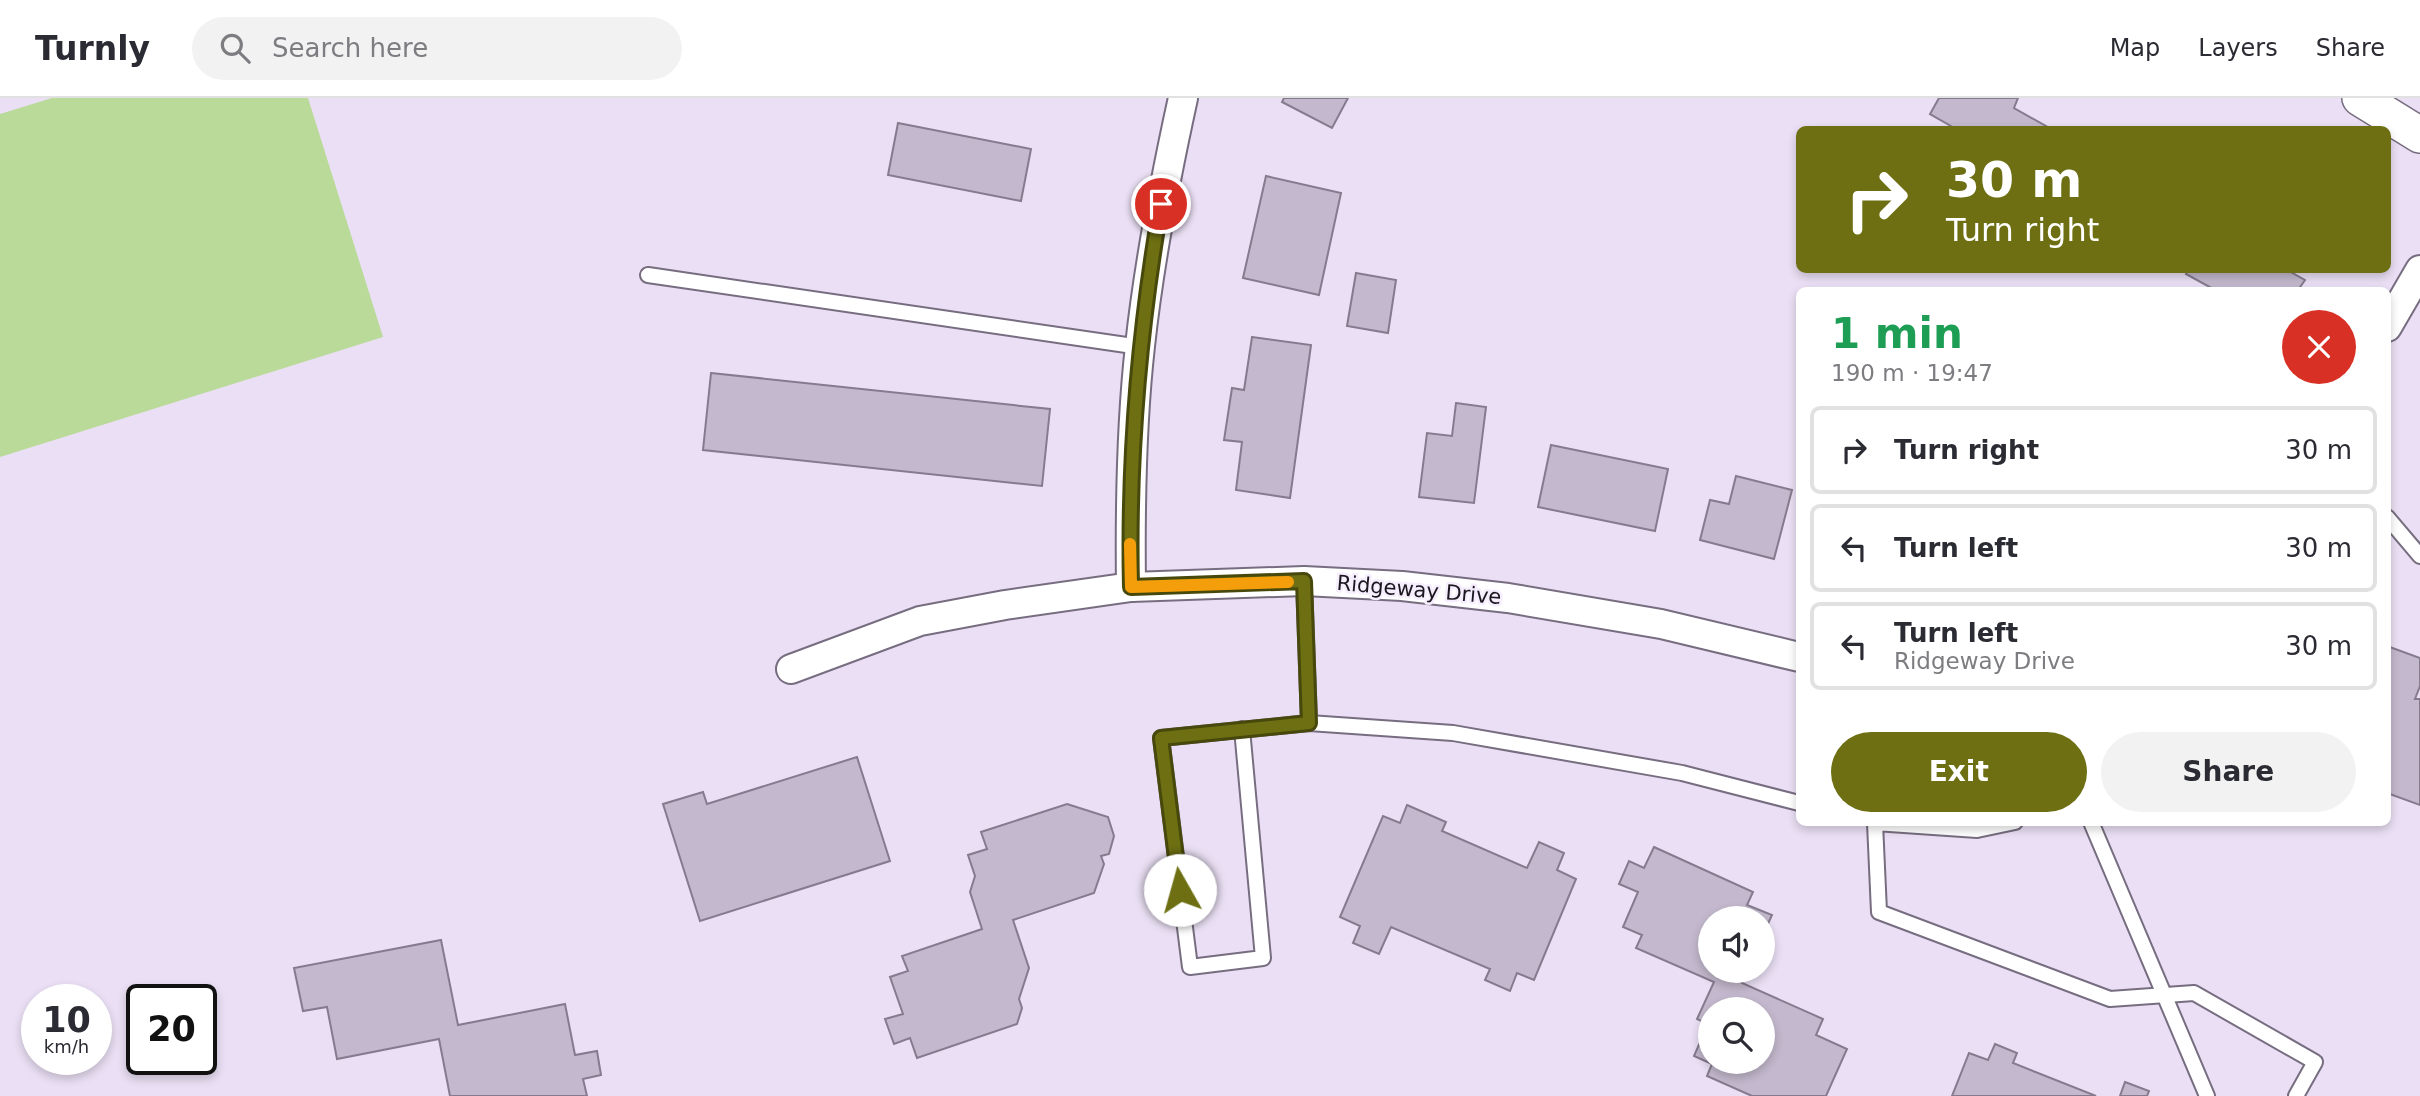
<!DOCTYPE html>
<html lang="en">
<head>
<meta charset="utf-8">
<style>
	:root { --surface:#fff; --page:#f2f2f3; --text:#2b2b33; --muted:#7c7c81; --line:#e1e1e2; --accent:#6d6f12 }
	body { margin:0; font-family:"DejaVu Sans",sans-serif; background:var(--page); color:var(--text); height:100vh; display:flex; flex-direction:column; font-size:26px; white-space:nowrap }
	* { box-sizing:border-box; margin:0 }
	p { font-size:23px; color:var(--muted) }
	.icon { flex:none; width:38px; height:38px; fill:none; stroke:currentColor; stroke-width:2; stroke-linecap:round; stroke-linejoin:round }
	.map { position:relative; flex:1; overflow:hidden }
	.panel { position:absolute; left:1796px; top:189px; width:595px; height:539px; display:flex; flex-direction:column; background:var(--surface); border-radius:10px; box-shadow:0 4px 10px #0003 }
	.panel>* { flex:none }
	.hud { position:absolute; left:1796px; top:28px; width:595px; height:147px; border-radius:10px; box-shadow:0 4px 10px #0003; background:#6d6f12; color:#fff; overflow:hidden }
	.controls { position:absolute; left:1698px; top:808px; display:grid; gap:14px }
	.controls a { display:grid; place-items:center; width:77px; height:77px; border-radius:50%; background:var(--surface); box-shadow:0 4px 10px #0003; font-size:35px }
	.speed { position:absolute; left:21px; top:886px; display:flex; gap:14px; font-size:35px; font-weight:700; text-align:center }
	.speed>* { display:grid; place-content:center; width:91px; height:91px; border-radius:50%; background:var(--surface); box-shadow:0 4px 10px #0003; line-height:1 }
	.speed small { font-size:18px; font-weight:400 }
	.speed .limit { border:4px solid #111; border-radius:10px; background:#fff; color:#111 }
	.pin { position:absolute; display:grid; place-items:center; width:60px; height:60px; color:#fff; margin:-30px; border:4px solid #fff; border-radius:50%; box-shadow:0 2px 7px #0007 }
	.me { position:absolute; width:77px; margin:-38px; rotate:353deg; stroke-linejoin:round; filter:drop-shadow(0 0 5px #0008) }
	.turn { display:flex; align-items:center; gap:24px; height:147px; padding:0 35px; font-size:32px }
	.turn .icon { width:91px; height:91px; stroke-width:2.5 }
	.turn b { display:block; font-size:49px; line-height:60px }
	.round { display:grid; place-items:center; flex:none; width:74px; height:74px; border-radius:37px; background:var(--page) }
	.head { display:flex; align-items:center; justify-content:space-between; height:119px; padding:0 35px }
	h1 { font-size:42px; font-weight:700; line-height:52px; color:#1e9e55 }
	.cta { display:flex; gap:14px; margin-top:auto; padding:14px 35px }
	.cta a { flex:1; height:80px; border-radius:42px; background:var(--accent); color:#fff; font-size:28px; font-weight:700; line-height:80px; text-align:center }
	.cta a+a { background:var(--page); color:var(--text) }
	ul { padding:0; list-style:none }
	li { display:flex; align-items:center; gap:21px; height:88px; margin:0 14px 10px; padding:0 21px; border:4px solid var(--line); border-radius:10px }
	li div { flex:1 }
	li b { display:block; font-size:26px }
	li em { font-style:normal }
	header { display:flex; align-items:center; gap:42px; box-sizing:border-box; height:98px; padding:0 35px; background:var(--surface); border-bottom:2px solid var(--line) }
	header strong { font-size:33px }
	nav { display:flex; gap:38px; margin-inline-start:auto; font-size:24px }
	.search { width:490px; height:63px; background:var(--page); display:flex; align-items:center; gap:18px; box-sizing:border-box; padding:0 24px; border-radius:38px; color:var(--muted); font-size:26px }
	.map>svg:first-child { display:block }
	.green { fill:#b9da98 }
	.building { fill:#c3b8cd; stroke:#857b8e; stroke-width:2; fill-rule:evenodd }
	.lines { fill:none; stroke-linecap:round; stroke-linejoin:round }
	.service-casing { stroke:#776d80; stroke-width:18 }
	.minor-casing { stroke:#776d80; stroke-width:32 }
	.tertiary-casing { stroke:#776d80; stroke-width:38 }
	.service { stroke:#fff; stroke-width:14 }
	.minor { stroke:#fff; stroke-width:28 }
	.tertiary { stroke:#fff; stroke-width:35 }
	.route-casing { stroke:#47480c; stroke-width:18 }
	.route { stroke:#6d6f12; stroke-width:12 }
	.slow { stroke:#f59e0b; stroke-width:12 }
	.labels { text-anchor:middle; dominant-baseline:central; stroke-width:5; stroke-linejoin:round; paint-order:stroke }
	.street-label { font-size:21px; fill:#1b171e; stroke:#f6edfe }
</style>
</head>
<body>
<header>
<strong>Turnly</strong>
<div class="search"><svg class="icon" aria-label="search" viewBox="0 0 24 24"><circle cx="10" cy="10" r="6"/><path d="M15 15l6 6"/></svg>Search here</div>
<nav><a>Map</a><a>Layers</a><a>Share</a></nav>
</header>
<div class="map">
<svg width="2420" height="998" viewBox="0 0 2420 998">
	<rect width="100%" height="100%" fill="#eadff4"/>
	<path class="green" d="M52,0H308L383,239L0,359V16Z"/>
	<g class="building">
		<path d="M1284,0H1348L1332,30L1282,4Z"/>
		<path d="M1939,0H2018L2014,10L2053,32H1958L1930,16Z"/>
		<path d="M898,25L1031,51L1021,103L888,77Z"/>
		<path d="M1266,78L1341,95L1319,197L1243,180Z"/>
		<path d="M2188,172H2287L2305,182L2298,192H2215L2186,176Z"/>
		<path d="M1356,175L1396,182L1388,235L1347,228Z"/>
		<path d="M1252,239L1311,247L1290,400L1236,392L1242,344L1224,342L1232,290L1244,292Z"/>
		<path d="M711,275L1050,311L1042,388L703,352Z"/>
		<path d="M1456,305L1486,309L1474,405L1419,399L1427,335L1452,338Z"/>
		<path d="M1551,347L1668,371L1655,433L1538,409Z"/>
		<path d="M1736,378L1792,392L1774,461L1700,442L1710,402L1729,406Z"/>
		<path d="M2387,548L2420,560V588L2415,601H2420V707L2387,695Z"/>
		<path d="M857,659L890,763L700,823L663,706L703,694L707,706Z"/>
		<path d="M1067,706L1108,719L1114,738L1109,756L1101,758L1104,766L1094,795L1013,822L1029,870L1019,901L1022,910L1017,926L917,960L910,940L894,946L885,921L903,916L890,879L908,873L902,858L982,831L970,794L975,778L968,757L987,751L981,734Z"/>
		<path d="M1407,707L1446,724L1442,733L1527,770L1539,744L1564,755L1557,772L1576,781L1534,882L1517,875L1510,893L1485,882L1490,871L1391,829L1379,856L1353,845L1360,828L1340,819L1383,718L1400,725Z"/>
		<path d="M1654,749L1753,794L1747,807L1772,817L1762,839V821H1710V873H1747L1742,885L1823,921L1816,937L1847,951L1826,998H1752L1707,978L1712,966L1694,958L1708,926L1697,921L1714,884L1636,850L1642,837L1623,829L1638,794L1619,786L1629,763L1644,770ZM1710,912H1762V964H1710Z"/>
		<path d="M441,842L458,927L565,906L575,957L597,953L601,977L583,981L587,998H450L439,941L337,961L327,909L303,913L294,870Z"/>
		<path d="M1995,946L2017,955L2013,965L2096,998H1952L1969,955L1988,962Z"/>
		<path d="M2125,984L2149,993L2147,998H2120Z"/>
	</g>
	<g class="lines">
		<defs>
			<g id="service">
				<path d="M648,177L1140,249"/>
				<path d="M2387,419L2420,458"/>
				<path d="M1304,483L1309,625"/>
				<path d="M1242,631L1263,860L1190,869L1161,640L1309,625L1453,635L1682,675L1799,705"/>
				<path d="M2015,724L1977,732L1875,725L1879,814L2110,901L2194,895L2315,964L2296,998"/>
				<path d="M2091,724L2207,998"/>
			</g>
			<g id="minor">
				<path d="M2387,229L2420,172"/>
				<path d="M1131,489C1130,409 1131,328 1140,248C1149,164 1165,82 1183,0"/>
				<path d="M791,571L920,523L1005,507L1131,489L1304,483L1402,488L1508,500L1661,526L1799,559"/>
			</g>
			<path id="tertiary" d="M2360,0L2420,37"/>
		</defs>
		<use href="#service" class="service-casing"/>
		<use href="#minor" class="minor-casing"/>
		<use href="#tertiary" class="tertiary-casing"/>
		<use href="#service" class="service"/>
		<use href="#minor" class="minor"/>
		<use href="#tertiary" class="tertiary"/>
	</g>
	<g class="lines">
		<defs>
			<path id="route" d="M1161,106C1139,233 1128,360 1131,489L1304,483L1309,625L1161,640L1180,792"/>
		</defs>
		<use href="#route" class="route-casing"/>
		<use href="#route" class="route"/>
		<path class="slow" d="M1130,446L1131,489L1288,484"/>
	</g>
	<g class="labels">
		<g class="street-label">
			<text transform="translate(1419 492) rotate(5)">Ridgeway Drive</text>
		</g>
	</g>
</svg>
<div class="controls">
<a><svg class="icon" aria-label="sound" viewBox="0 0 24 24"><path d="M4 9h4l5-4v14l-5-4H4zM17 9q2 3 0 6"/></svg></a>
<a><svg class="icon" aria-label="search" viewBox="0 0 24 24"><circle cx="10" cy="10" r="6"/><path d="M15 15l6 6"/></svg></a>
</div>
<div class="speed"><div>10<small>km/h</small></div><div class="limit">20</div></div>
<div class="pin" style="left:1161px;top:106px;background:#d93025"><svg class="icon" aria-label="arrive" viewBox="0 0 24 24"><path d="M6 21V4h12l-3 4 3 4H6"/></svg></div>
<svg class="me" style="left:1180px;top:792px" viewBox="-20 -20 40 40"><circle r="19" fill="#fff"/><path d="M0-13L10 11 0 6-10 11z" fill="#6d6f12"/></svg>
<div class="hud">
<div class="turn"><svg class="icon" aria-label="right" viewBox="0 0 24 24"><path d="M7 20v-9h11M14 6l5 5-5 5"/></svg><div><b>30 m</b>Turn right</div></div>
</div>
<section class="panel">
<div class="head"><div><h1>1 min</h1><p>190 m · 19:47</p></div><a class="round" style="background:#d93025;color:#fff"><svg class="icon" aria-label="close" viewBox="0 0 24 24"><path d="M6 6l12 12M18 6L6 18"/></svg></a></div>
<ul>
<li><svg class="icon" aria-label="right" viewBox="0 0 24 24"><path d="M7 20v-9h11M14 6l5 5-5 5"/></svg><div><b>Turn right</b></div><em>30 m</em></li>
<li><svg class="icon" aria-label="left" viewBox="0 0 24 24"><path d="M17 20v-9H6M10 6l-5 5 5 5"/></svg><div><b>Turn left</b></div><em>30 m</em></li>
<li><svg class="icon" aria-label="left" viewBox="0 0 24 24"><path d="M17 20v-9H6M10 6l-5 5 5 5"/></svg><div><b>Turn left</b><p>Ridgeway Drive</p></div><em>30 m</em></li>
</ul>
<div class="cta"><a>Exit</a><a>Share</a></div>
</section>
</div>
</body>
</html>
